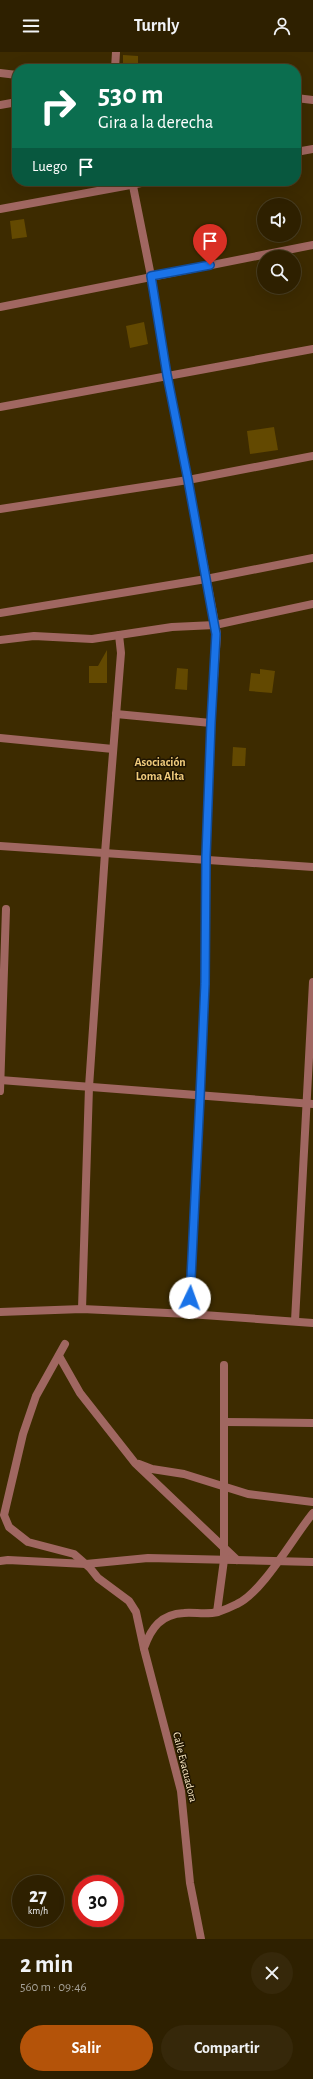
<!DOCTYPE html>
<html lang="es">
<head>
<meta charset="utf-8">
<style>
	:root { --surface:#2e2000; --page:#36280a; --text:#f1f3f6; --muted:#a7a399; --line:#493e22; --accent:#b45309 }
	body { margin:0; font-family:"Alegreya Sans",sans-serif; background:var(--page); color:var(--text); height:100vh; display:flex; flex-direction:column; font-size:15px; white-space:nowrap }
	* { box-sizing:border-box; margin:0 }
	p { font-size:13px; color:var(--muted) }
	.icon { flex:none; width:22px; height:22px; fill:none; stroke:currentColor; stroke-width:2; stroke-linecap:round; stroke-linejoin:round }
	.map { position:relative; height:1887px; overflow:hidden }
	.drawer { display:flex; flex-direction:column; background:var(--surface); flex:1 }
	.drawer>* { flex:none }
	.hud { position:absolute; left:12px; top:12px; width:289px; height:122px; border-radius:16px; box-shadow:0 4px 16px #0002,0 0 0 1px var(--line); background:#0b6e4f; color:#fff; overflow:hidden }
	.tools { position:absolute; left:257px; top:146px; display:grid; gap:8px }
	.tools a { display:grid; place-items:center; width:44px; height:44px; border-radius:50%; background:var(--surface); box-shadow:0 4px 16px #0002,0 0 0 1px var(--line); font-size:20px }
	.speed { position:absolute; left:12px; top:1823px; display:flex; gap:8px; font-size:20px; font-weight:700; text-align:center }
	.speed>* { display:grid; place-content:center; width:52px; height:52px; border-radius:50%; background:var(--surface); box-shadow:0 4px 16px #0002,0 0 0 1px var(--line); line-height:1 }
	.speed small { font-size:10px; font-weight:400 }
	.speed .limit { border:6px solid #d22; background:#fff; color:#111 }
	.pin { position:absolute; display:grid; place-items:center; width:34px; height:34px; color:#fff; margin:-41px -17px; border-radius:50% 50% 50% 0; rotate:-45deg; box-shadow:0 0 4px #0007 }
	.pin .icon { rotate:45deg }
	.me { position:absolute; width:44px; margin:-22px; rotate:3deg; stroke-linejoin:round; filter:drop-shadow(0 0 3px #0008) }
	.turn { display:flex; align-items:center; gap:14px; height:84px; padding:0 20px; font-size:18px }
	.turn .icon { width:52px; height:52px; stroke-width:2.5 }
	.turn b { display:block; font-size:28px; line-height:34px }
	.then { display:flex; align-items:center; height:38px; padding:0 20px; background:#0003; gap:8px; font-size:15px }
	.round { display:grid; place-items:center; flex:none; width:42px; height:42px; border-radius:21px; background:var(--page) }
	.summary { display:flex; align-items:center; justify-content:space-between; height:68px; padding:0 20px }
	h1 { font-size:24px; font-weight:600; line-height:30px }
	.button { display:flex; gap:8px; margin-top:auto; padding:8px 20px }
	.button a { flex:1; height:46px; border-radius:24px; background:var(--accent); color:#fff; font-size:16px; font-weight:600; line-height:46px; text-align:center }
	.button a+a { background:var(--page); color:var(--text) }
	header { display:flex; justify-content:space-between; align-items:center; height:52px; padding:0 20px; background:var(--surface); font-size:18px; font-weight:600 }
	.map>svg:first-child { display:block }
	.building { fill:#634901 }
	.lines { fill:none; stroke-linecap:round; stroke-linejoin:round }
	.street { stroke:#a06761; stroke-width:8 }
	.route-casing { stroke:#114b97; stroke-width:10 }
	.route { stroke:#1a73e8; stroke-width:7 }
	.labels { text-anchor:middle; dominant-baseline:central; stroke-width:3; stroke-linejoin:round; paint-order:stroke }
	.street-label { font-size:11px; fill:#feecc5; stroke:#201500 }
	.neighbourhood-label { font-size:12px; font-weight:bold; fill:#f1cc7d; stroke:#201500 }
</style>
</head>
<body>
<header><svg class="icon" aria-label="menu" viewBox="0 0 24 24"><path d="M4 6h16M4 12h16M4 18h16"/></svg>Turnly<svg class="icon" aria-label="person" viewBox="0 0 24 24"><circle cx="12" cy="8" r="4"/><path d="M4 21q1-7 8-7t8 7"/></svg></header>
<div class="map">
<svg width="313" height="1887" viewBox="0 0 313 1887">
	<rect width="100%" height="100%" fill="#3d2b00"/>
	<g class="building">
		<path d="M123,3L138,4V16H123Z"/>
		<path d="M24,167L27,185L12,187L10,169Z"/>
		<path d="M144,270L148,292L130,296L126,274Z"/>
		<path d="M274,375L278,398L250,402L247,379Z"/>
		<path d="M107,598V631H89V614H98Z"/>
		<path d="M177,616L188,617L187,638L175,637Z"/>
		<path d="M260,617L275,619L272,641L249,639L251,621L260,622Z"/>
		<path d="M233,695L246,696L245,714H232Z"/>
	</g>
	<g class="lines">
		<g class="street">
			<path d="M115,17L116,0"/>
			<path d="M0,21L17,23"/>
			<path d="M296,46L313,48"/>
			<path d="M0,53L17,50"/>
			<path d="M296,100L313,97"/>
			<path d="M132,129L151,224L167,323L188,428L217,582L211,671L206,804L205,933L200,1045L189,1262"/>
			<path d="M0,157L152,129"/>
			<path d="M0,255L313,193"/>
			<path d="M0,355L313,297"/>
			<path d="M0,457L188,428L313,404"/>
			<path d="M0,561L206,527L313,506"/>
			<path d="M0,588L34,584L92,587L119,583"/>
			<path d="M116,662L211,671"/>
			<path d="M0,686L113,697"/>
			<path d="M0,794L313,815"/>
			<path d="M0,1028L313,1052"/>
			<path d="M0,1039L6,857"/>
			<path d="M82,1257L89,1035L105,801L121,601L119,583L172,575L215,573L313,552"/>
			<path d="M0,1260L82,1257L189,1262L313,1271"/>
			<path d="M295,1269L313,930"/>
			<path d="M65,1292L36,1344L23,1382L4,1463L9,1475L28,1490L74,1502L90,1516L98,1526L129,1549L136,1560L144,1597L181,1739L190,1831L201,1887"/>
			<path d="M59,1304L80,1341L135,1411L237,1508"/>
			<path d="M224,1370L313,1371"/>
			<path d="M139,1412L152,1417L184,1422L248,1442L313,1450"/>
			<path d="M0,1509L8,1508L86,1512L148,1506L313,1510"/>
			<path d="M217,1560L224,1508V1313"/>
			<path d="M144,1596C151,1576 161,1562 184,1561C195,1560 206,1563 218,1560C224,1558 231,1555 237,1552C262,1541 294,1484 313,1461"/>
		</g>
	</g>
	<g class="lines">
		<defs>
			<path id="route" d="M190,1246L200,1045L205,932L206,804L211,671L216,582L188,428L167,323L151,224L210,213"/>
		</defs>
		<use href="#route" class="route-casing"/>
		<use href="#route" class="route"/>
	</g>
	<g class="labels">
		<g class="street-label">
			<text transform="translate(185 1715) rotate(76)">Calle Evacuadora</text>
		</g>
		<g class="neighbourhood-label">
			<text x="160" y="710">Asociación<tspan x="160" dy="14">Loma Alta</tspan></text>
		</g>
	</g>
</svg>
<div class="tools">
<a><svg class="icon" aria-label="sound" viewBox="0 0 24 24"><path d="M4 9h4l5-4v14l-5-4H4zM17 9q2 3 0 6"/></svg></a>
<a><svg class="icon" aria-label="search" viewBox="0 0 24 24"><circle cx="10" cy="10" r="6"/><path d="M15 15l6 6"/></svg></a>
</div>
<div class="speed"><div>27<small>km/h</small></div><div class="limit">30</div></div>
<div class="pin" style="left:210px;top:213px;background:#d93025"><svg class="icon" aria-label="arrive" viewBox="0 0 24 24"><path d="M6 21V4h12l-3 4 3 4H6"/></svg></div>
<svg class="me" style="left:190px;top:1246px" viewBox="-20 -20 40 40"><circle r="19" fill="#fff"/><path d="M0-13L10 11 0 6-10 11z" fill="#1a73e8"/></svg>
<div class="hud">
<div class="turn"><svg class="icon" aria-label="right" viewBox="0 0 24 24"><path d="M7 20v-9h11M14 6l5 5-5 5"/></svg><div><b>530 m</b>Gira a la derecha</div></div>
<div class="then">Luego<svg class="icon" aria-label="arrive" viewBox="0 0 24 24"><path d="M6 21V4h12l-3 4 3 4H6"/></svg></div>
</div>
</div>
<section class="drawer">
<div class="summary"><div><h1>2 min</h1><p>560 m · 09:46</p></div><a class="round"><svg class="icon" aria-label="close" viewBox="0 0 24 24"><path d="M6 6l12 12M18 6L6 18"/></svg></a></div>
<div class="button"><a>Salir</a><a>Compartir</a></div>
</section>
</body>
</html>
